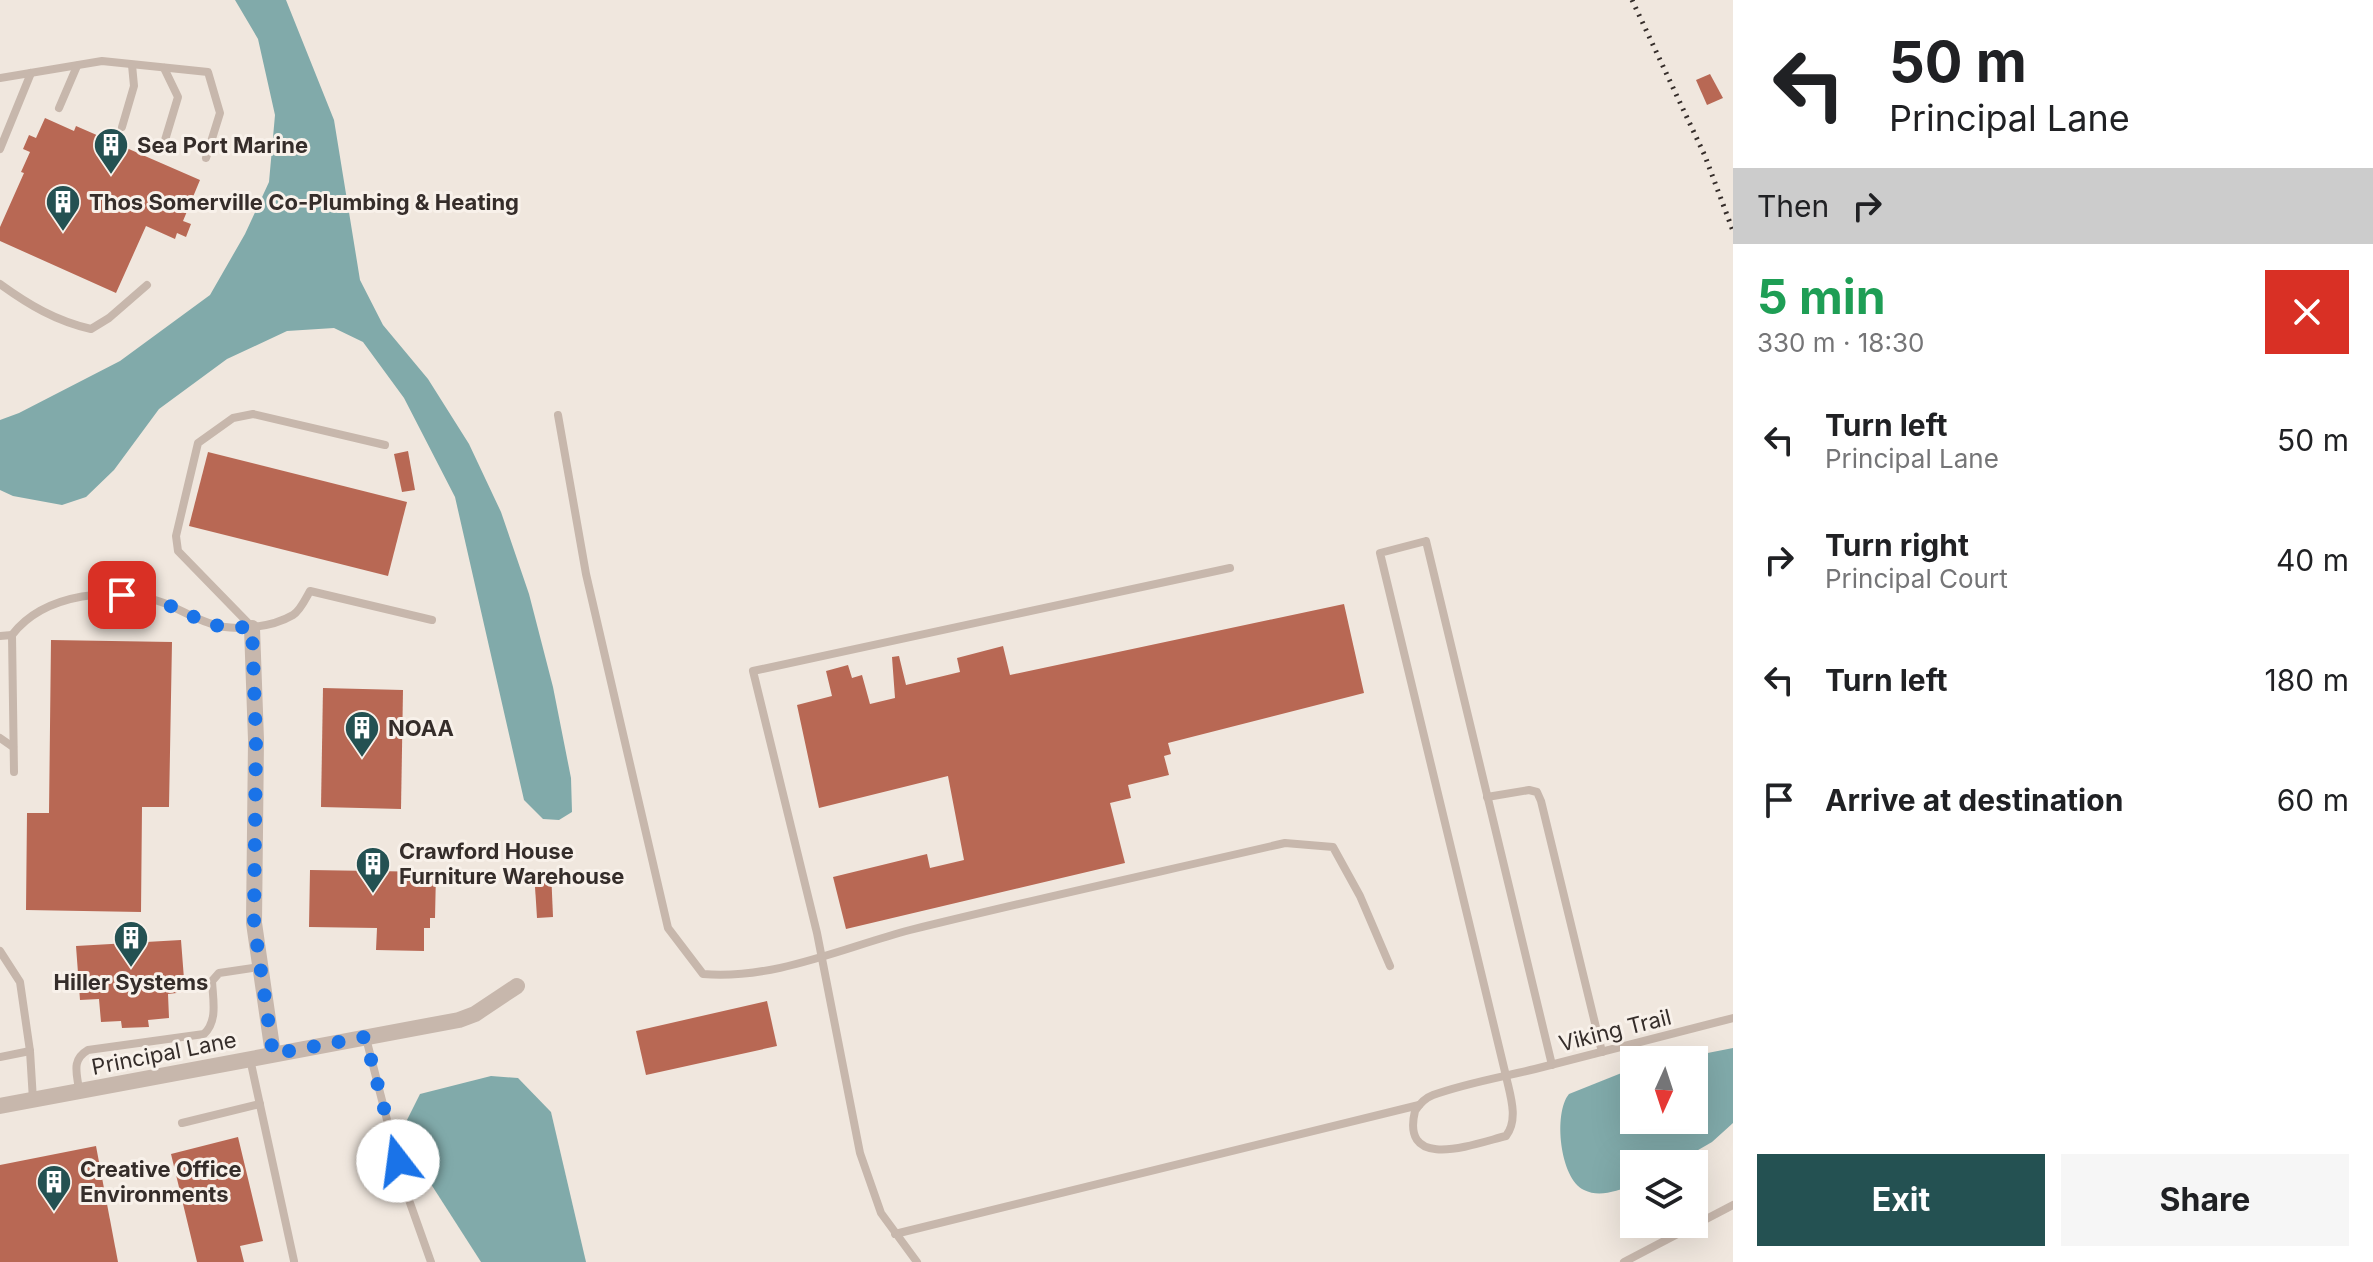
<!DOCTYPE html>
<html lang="en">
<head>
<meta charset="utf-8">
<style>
	:root { --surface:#fff; --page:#f6f6f6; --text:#202124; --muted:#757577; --accent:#245152 }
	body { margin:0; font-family:Inter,sans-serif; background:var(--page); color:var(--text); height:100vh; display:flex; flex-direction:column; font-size:30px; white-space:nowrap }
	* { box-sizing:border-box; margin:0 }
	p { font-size:26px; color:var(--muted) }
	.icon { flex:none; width:44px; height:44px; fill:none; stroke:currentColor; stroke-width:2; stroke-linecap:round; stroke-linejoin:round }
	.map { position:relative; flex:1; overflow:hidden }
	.sheet { display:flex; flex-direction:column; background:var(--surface); width:640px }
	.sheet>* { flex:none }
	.top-card { background:#fff; color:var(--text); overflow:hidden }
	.needle { width:52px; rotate:183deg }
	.buttons { position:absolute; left:1620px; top:1046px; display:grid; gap:16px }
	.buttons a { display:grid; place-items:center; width:88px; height:88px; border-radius:0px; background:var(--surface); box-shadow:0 8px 32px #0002; font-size:40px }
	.pin { position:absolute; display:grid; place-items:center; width:68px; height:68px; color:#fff; margin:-34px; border-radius:16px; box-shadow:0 4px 12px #0006 }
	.me { position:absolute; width:88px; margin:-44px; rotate:345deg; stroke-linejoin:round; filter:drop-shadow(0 0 6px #0008) }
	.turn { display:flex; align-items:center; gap:28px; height:168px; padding:0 24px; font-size:36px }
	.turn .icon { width:104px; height:104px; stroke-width:2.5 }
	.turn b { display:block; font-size:56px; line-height:68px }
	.then { display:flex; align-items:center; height:76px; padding:0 24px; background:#0003; gap:16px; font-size:30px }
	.round { display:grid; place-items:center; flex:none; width:84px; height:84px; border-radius:0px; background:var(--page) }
	.headline { display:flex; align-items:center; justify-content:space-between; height:136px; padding:0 24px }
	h1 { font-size:48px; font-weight:700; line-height:60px; color:#1e9e55 }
	.button { display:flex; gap:16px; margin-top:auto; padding:16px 24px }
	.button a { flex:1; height:92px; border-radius:0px; background:var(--accent); color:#fff; font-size:32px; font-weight:700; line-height:92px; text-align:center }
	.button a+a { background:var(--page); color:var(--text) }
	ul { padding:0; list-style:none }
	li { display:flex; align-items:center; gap:24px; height:120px; padding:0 24px }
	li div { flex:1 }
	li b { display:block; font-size:30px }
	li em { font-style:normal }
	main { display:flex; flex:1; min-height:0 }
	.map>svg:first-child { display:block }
	.water { fill:#81aaaa }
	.building { fill:#b86854 }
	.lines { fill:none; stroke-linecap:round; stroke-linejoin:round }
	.service { stroke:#c7b7ac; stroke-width:8 }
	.minor { stroke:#c7b7ac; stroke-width:16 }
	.rail { stroke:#352d2a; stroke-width:5; stroke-dasharray:2 6; stroke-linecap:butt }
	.route { stroke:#1a73e8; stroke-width:14; stroke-dasharray:0 25.2 }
	.labels { text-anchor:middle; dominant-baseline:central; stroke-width:6; stroke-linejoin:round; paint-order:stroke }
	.poi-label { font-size:22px; font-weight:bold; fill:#352d2a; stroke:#f8f1ea; text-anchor:start }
	.street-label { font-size:22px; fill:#352d2a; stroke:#f8f1ea }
</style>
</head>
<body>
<main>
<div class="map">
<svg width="1733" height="1262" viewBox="0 0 1733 1262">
	<rect width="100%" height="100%" fill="#f0e7de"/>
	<g class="water">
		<path d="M235,0H286L334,120L360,280L383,325L428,379L469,444L501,512L529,594L553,687L571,778L572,812L559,820L543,819L524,800L455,497L404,398L363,342L334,328L287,331L227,359L159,409L114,470L86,497L62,505L13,496L0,490V420L19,413L120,361L210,295L245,234L269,182L275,115L258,39Z"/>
		<path d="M1733,1048V1123L1712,1142L1674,1164H1634L1633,1186C1617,1190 1600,1198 1584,1190C1560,1179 1553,1113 1569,1094L1634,1068V1120H1694V1060H1672Z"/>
		<path d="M491,1076L518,1078L551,1112L586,1262H481L411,1153L407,1120L420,1094Z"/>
	</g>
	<g class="building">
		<path d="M1710,74L1723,98L1707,105L1696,80Z"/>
		<path d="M45,118L74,131L76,126L200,180L183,221L191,224L186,237L177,233L175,239L146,226L116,293L0,241V227L24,173L21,172L30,152L23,149L29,135L36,138Z"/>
		<path d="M408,451L415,490L402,492L394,454Z"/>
		<path d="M208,452L407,502L388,576L189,526Z"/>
		<path d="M1344,604L1364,693L1168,743L1171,754L1164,756L1169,775L1128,785L1131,798L1110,803L1125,863L846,929L833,877L927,854L930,868L964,860L948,776L819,808L797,705L832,696L826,671L848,665L852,678L862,675L870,704L895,698L892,657L899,656L906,685L960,672L957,658L1003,646L1010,675Z"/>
		<path d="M51,640L172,642L169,807H142L141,912L26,910L27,813H49Z"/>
		<path d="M323,688L403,690L401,809L321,807Z"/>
		<path d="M310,870L436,872L435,918H430V928H424V951L376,950L377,928L309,927Z"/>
		<path d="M551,870L553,917L537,918L534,871Z"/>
		<path d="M181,940L185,992L168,994L169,1018L148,1020L149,1027L122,1028L121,1021L101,1022L99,999L80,1000L76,946Z"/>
		<path d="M767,1001L777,1046L646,1075L636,1031Z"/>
		<path d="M238,1137L263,1241L240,1246L244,1262H197L171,1154Z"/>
		<path d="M96,1146L118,1262H0V1165Z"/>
	</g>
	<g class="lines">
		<g class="service">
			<path d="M0,78L102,61L208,72L220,113L206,158"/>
			<path d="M59,108L77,66"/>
			<path d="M122,127L134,86L132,65"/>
			<path d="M0,149L31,73"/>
			<path d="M162,150L178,97L164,68"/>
			<path d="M0,284C29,305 56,321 91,329L109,318L147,285"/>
			<path d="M558,415L586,574L668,928L703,974C774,980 842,948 910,930C1035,899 1160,872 1285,843L1333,847L1360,896L1390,966"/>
			<path d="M252,627L178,551L176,536L198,443L233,418L253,414L385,445"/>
			<path d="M0,636L12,635"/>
			<path d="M0,738L13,747"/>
			<path d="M14,772L12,635C44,593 116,585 164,603C179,609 193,618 209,623C232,632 271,628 293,615C300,611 306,598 310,591L432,620"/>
			<path d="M1487,797L1529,790L1537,792L1541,801L1602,1052"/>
			<path d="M0,951L20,982L30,1051L33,1100"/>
			<path d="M366,1038L404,1186L431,1262"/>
			<path d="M0,1057L30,1051"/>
			<path d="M250,1059L294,1261"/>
			<path d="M1552,1065L1426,541L1380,553L1506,1076C1510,1095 1519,1119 1506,1136C1477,1143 1400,1173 1415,1111C1420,1103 1425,1098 1433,1095C1466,1083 1502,1077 1535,1069C1601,1052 1667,1035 1733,1018"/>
			<path d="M79,1090C77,1073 71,1060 88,1050L204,1034C218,1021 213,1000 212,981L219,973L259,967"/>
			<path d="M182,1123L260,1104"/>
			<path d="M895,1234L1419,1105"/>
			<path d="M917,1262L881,1213L860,1153L817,933L753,671L1230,568"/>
			<path d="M1624,1262L1733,1205"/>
		</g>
		<g class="minor">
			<path d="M252,628L256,740L254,923L273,1054"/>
			<path d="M0,1106L459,1020L475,1014L517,986"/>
		</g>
		<path class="rail" d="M1632,0L1705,156L1733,231"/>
	</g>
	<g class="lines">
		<path class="route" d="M122,595L162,602L211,625L252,628L256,740L254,923L273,1054L365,1037L398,1161"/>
	</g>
	<defs>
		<symbol id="building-pin" viewBox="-11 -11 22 30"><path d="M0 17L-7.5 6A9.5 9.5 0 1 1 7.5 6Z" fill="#245152" stroke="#f8f1ea"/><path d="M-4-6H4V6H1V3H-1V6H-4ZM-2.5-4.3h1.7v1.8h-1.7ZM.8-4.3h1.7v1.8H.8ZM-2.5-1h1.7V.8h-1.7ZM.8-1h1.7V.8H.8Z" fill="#fff"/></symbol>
	</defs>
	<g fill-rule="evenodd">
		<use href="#building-pin" x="91" y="125" width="40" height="54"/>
		<use href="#building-pin" x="43" y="182" width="40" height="54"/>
		<use href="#building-pin" x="342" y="708" width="40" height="54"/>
		<use href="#building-pin" x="353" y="844" width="40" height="54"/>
		<use href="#building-pin" x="111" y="918" width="40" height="54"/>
		<use href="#building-pin" x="34" y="1162" width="40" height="54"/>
	</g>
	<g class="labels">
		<g class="poi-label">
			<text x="137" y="145">Sea Port Marine</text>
			<text x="89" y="202">Thos Somerville Co-Plumbing &amp; Heating</text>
			<text x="388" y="728">NOAA</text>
			<text x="399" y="851">Crawford House<tspan x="399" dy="25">Furniture Warehouse</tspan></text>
			<text x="131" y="982" text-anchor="middle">Hiller Systems</text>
			<text x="80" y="1169">Creative Office<tspan x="80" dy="25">Environments</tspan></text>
		</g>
		<g class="street-label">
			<text transform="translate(1615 1030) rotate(-14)">Viking Trail</text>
			<text transform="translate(164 1053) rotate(-11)">Principal Lane</text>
		</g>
	</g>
</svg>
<div class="buttons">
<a><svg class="needle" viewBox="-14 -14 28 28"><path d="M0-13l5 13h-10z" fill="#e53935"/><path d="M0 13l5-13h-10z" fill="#757577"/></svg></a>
<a><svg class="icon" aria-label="layers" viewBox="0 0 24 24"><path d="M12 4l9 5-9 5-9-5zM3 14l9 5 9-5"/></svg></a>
</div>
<div class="pin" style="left:122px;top:595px;background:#d93025"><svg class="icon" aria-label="arrive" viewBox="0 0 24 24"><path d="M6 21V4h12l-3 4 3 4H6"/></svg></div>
<svg class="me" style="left:398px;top:1161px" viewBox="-20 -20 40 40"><circle r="19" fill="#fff"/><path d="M0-13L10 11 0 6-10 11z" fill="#1a73e8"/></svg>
</div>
<section class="sheet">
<div class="top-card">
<div class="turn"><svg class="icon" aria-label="left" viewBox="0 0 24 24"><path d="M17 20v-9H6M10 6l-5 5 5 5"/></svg><div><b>50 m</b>Principal Lane</div></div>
<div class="then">Then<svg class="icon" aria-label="right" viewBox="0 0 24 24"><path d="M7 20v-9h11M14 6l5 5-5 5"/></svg></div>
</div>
<div class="headline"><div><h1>5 min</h1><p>330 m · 18:30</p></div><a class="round" style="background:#d93025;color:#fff"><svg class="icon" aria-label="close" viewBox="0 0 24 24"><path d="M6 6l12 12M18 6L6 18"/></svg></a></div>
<ul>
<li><svg class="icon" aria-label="left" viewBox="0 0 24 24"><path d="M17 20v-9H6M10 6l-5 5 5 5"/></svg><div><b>Turn left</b><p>Principal Lane</p></div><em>50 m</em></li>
<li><svg class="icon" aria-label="right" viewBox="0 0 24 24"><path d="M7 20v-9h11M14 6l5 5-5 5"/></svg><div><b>Turn right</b><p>Principal Court</p></div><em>40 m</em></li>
<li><svg class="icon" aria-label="left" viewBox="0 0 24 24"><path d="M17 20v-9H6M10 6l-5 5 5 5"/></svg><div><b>Turn left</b></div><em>180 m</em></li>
<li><svg class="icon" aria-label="arrive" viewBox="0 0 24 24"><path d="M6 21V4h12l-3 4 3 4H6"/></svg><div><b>Arrive at destination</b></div><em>60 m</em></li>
</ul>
<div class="button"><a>Exit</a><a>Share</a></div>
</section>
</main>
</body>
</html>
